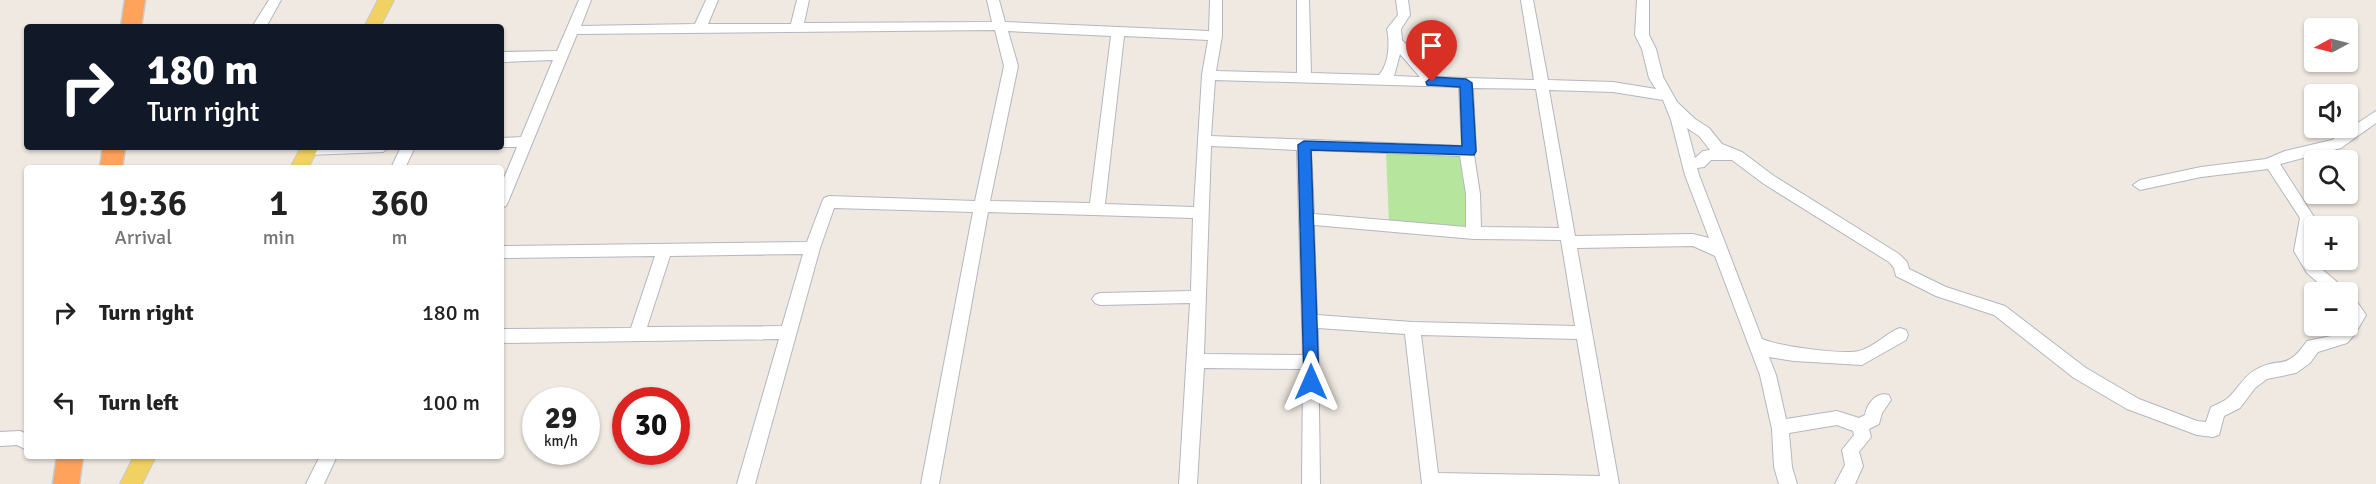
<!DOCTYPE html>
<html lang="en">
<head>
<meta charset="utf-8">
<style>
	:root { --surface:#fff; --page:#f6f6f6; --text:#222; --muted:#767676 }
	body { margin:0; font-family:Signika,sans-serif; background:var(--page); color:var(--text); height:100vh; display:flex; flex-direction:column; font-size:22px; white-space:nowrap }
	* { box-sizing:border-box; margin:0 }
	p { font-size:20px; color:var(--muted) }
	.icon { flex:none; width:33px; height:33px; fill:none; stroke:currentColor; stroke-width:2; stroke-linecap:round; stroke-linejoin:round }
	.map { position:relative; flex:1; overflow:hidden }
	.drawer { position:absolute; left:24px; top:165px; width:480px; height:294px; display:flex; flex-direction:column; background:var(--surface); border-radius:6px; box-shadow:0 2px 4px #0004 }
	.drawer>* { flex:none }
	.hud { position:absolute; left:24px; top:24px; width:480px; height:126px; border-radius:6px; box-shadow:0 2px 4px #0004; background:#111827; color:#fff; overflow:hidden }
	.needle { width:39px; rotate:263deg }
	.fabs { position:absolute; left:2304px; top:18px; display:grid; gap:12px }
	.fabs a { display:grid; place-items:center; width:54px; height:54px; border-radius:6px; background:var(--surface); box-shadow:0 2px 4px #0004; font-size:30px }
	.speed { position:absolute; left:522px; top:387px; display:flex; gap:12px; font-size:30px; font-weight:700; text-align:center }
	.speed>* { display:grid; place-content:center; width:78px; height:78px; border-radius:50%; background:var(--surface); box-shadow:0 2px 4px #0004; line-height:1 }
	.speed small { font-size:15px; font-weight:400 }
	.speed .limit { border:9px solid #d22; background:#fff; color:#111 }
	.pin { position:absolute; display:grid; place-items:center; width:51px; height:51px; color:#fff; margin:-62px -26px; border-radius:50% 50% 50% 0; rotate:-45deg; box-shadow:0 0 6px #0007 }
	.pin .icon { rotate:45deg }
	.me { position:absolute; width:66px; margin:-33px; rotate:0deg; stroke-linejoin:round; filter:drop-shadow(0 0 4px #0008) }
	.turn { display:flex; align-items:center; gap:21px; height:126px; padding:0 24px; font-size:27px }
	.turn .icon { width:78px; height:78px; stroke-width:2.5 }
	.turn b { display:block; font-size:42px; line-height:51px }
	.eta { display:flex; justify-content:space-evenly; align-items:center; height:102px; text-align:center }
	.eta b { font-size:36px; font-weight:600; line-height:42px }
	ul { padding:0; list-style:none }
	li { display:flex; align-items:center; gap:18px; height:90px; padding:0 24px }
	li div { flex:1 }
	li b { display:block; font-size:22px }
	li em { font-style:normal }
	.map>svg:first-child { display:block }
	.green { fill:#b6e59e }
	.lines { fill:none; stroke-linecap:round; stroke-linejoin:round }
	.minor-casing { stroke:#b4b7c1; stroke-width:2 }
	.major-casing { stroke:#c9c9c9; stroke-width:2 }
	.highway-casing { stroke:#c9c9c9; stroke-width:3 }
	.minor { fill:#fff; fill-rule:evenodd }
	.major { fill:#f2d163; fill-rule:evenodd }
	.highway { fill:#ffa35c; fill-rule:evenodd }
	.route { fill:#1a73e8; stroke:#114b97; stroke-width:1.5 }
</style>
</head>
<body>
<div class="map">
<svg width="2376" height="484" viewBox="0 0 2376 484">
	<rect width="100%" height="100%" fill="#efe9e1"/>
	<path class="green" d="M1386,151H1466L1471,229L1389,223Z"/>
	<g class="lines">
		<defs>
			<g id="minor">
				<path d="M269,0H281L266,27H252Z"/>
				<path d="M579,0H591L581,26L695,24L706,0H718L708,24H791L797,0H809L804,23L992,22L987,0H999L1005,22L1209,31L1210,0H1222V36L1216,71L1297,73V0H1309L1311,73L1379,75C1389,64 1390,43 1387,29L1398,15L1396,0H1408L1410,15L1401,29L1402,40L1435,77L1534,80L1521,0H1533L1548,80L1613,82L1656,89L1649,78L1642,49L1635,35L1637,0H1649V35L1656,49L1663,77L1677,102L1695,119L1709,128L1722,144L1742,152L1774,176L1899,254L1907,262L1909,269L1946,287L2005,306L2086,368L2139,399L2197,421L2206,422L2211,407C2217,404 2223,402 2228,398C2238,389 2243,377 2255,370C2281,355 2285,373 2307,341L2331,336L2344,326H2348L2350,315L2348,312V294L2353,296L2366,315L2355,334L2347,343L2318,352L2310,363L2296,373L2267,379L2255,388L2240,408L2224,416L2219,435L2213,437L2197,435L2127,409L2074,378L1994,315L1936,296L1896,276L1894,268L1889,262L1764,184L1732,160H1711L1704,167L1697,168L1699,175L1762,339C1777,346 1843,355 1859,351C1873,348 1886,333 1900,328L1906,330L1908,335L1906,340L1862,365L1794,361L1769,357L1776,375L1786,419L1837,411L1859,418L1865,415C1867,403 1877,391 1889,395L1891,400L1882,413L1879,424L1869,429L1871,437L1859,452L1863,466L1855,484H1835L1845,465L1842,450L1854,435L1853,431L1837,425L1789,433L1792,467L1797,484H1779L1774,467L1772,429L1760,375L1715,256L1693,246L1577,248L1619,484H1422L1405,334L1318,328L1320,484H1302L1303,369L1204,368L1197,484H1179L1190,303L1100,305L1095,303L1092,299L1095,295L1100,293L1191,291L1193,218L988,212L939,484H921L973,212L834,208L820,248L755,484H737L779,339L501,343V329L631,328L655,256L501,258V246L807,242L822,202L824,198L829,196L975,201L1004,66L995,30L577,34L508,202L506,206L501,208V185L517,147H497H501V138L521,137L553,60L501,62V52L557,51ZM1008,31L1111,36L1090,203L990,201L1018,66ZM1124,36L1208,40L1202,75L1194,207L1105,204ZM1400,54L1420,77L1394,76ZM1215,80L1459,87L1462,146L1211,136ZM1473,88L1536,89L1559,228L1481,227L1480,194L1474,155L1476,151ZM1549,90L1613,92L1663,100L1671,120L1685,175L1709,238L1693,234L1575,236ZM1687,128L1699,136L1710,150L1703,151L1695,158ZM1211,146L1297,150L1303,355L1204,354ZM1311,150L1460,156L1466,194V227L1314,214ZM1314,225L1474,239L1561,240L1575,326L1412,322L1317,315ZM803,254L782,326L647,327L670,256ZM1421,335L1577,339L1600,476L1438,473Z"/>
				<path d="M2376,111V123L2341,148L2280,164L2314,217L2310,251L2317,265L2344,288L2346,292H2329L2307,273L2294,251L2300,218L2268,169L2201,177L2140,190L2133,185L2140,180L2201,167L2266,159L2285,151L2332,140Z"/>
				<path d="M303,147H390L383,152L308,155L303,154L301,150Z"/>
				<path d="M401,147H415L405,168H391Z"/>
				<path d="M20,431L27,434V450L17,445L0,446V432Z"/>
				<path d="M320,456H337L324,484H306Z"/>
			</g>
			<g id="major">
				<path d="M378,0H394L380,27H364Z"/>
				<path d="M301,147H319L308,168H290Z"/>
				<path d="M134,456H156L142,484H120Z"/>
			</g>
			<g id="highway">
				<path d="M125,0H145L141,27H121Z"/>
				<path d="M103,147H125L122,168H100Z"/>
				<path d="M57,456H83L79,484H53Z"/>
			</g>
		</defs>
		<use href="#minor" class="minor-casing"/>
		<use href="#major" class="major-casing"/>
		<use href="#highway" class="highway-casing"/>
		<use href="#minor" class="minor"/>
		<use href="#major" class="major"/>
		<use href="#highway" class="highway"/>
	</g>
	<path class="route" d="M1432,77L1466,79L1472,83L1476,151L1474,155L1311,150L1319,382L1316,386L1311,388L1306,386L1304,382L1298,145L1304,141L1462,146L1460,87L1427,85L1426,82Z"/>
</svg>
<div class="fabs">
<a><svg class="needle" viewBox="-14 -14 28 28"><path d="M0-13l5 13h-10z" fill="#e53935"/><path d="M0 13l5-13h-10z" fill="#767676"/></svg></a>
<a><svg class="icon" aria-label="sound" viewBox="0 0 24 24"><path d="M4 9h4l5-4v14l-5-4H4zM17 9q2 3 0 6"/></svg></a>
<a><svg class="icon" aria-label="search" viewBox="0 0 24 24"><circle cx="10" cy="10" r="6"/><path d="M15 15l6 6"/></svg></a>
<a>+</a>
<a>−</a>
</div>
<div class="speed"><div>29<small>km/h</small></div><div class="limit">30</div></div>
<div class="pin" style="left:1432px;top:82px;background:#d93025"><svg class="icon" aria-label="arrive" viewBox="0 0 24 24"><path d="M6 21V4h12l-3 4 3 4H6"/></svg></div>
<svg class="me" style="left:1311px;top:382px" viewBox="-20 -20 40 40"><path d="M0-17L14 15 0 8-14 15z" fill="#1a73e8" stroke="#fff" stroke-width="4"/></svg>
<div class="hud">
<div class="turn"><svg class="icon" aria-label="right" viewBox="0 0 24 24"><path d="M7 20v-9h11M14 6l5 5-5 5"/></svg><div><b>180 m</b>Turn right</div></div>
</div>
<section class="drawer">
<div class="eta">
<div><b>19:36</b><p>Arrival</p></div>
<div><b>1</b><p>min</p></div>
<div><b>360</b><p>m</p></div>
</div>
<ul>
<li><svg class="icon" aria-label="right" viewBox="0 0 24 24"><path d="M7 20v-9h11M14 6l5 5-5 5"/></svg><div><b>Turn right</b></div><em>180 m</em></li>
<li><svg class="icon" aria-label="left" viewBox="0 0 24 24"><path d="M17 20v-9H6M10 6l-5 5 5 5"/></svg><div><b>Turn left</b></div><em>100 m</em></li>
</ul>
</section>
</div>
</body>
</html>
